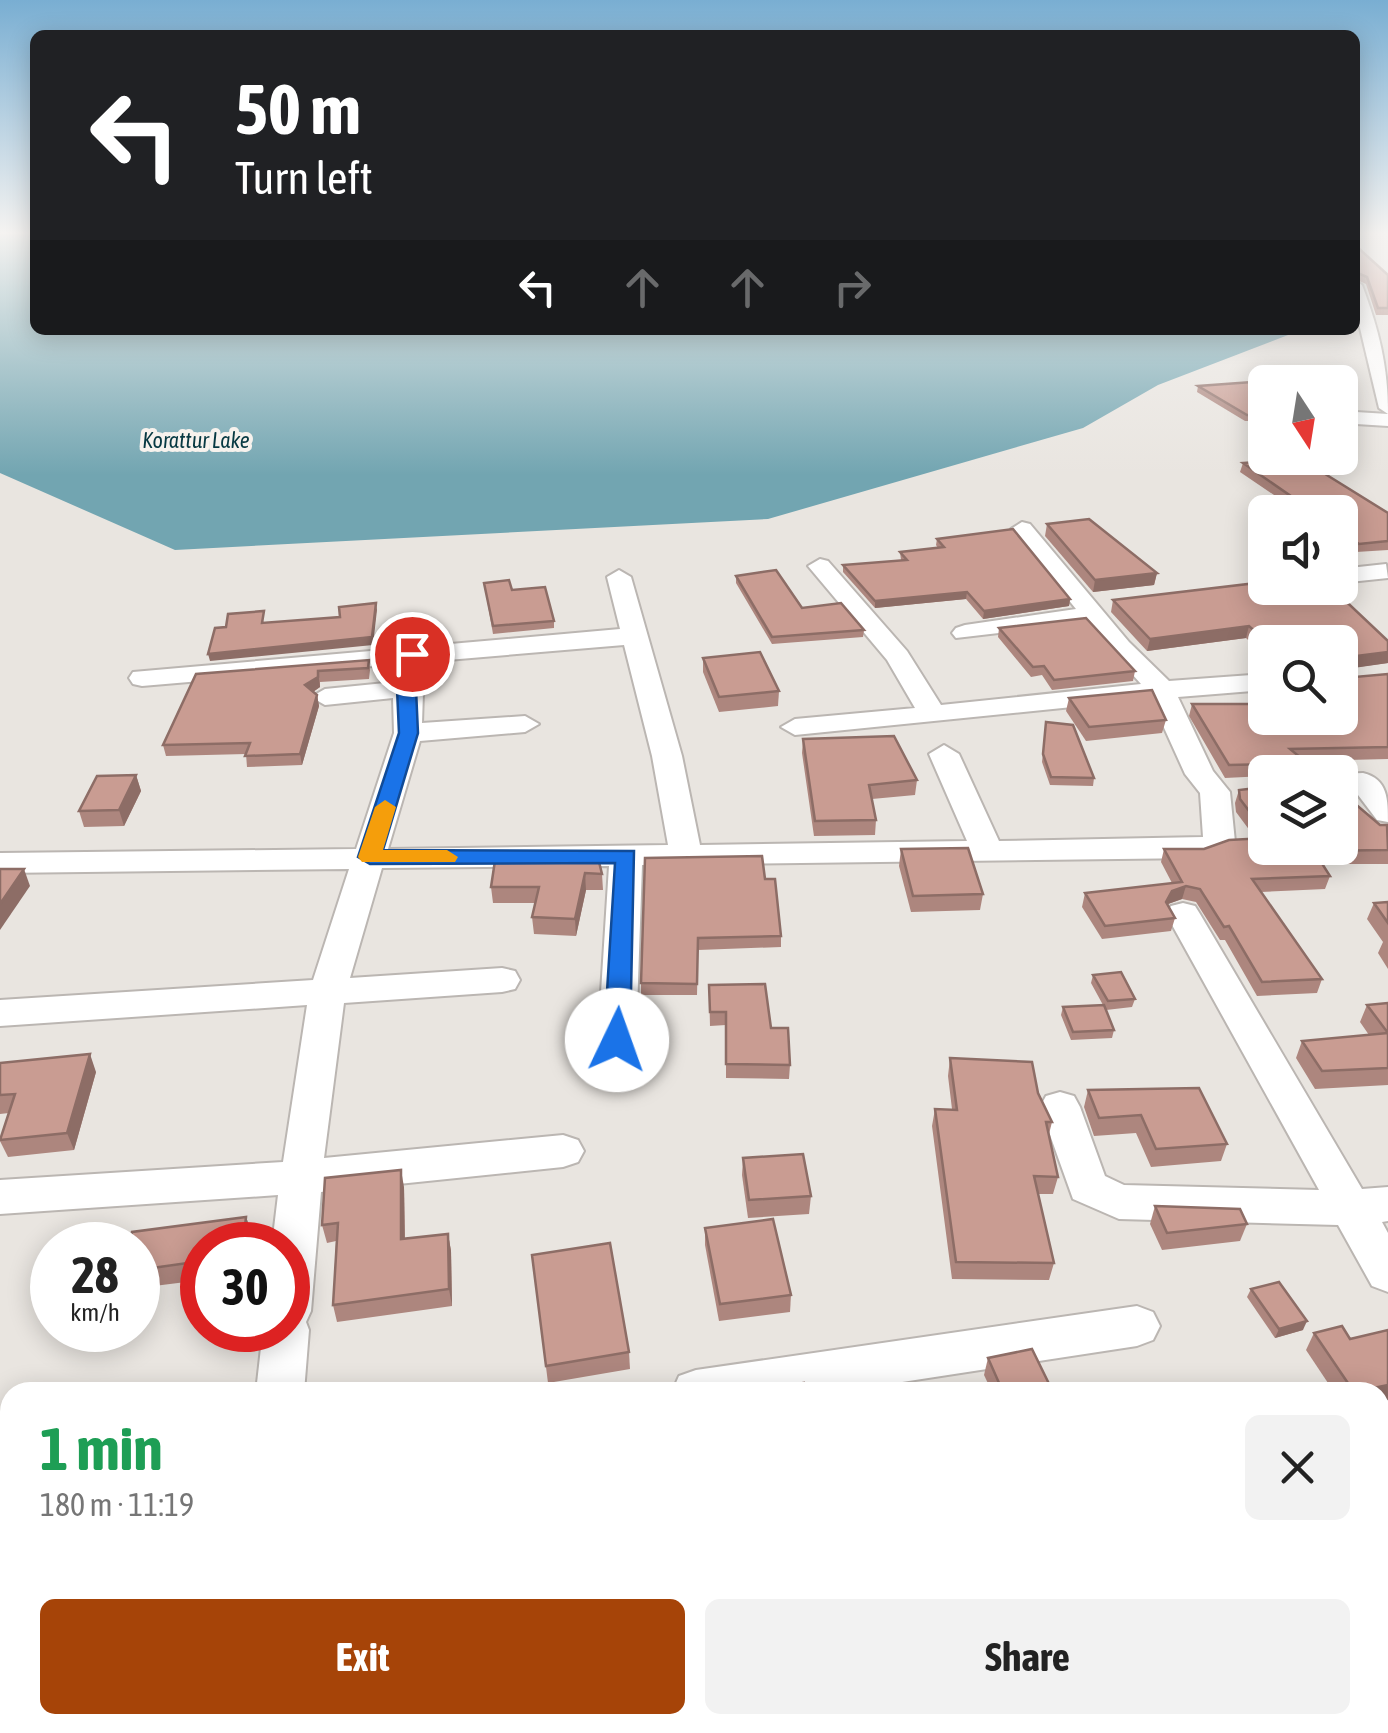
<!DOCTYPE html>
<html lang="en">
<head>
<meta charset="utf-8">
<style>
	:root { --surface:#fff; --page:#f2f2f2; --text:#222; --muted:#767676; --accent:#a64408 }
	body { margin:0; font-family:"Asap Condensed",sans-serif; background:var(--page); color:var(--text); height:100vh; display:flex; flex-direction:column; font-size:38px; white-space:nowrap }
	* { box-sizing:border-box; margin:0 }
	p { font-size:32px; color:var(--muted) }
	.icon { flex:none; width:55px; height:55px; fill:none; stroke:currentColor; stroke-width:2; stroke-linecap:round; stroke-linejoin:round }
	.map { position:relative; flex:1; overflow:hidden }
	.details { position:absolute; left:0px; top:1382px; width:1390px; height:352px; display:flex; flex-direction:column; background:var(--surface); border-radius:30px 30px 0 0; box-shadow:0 5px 25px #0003 }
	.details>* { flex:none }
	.guide { position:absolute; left:30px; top:30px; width:1330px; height:305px; border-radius:15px; box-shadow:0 5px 25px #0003; background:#202124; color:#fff; overflow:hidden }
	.needle { width:65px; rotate:168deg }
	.fabs { position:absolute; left:1248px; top:365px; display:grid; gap:20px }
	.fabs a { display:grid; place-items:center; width:110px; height:110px; border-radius:15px; background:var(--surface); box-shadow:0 5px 25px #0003; font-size:50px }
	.speed { position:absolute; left:30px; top:1222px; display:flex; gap:20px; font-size:50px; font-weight:700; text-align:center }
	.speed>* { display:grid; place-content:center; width:130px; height:130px; border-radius:50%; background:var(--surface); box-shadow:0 5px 25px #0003; line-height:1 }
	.speed small { font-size:25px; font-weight:400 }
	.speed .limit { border:15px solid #d22; background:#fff; color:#111 }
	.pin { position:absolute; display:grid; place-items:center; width:85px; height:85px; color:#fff; margin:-42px; border:5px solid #fff; border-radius:50%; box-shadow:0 2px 10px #0007 }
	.me { position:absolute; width:110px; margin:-55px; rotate:3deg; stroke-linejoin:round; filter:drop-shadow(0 0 8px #0008) }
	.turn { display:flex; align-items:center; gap:35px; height:210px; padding:0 40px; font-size:45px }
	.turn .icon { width:130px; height:130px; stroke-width:2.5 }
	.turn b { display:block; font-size:70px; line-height:85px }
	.lanes { display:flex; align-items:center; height:95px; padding:0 40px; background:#0003; justify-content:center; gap:50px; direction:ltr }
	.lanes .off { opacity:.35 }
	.round { display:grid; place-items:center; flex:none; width:105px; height:105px; border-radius:15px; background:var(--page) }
	.overview { display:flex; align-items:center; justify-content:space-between; height:170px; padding:0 40px }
	h1 { font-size:60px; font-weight:700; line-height:75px; color:#1e9e55 }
	.button { display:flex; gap:20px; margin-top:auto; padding:20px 40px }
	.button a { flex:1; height:115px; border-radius:15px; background:var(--accent); color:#fff; font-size:40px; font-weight:700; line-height:115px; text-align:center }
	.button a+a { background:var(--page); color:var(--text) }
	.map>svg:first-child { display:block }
	.water { fill:#72a5b1 }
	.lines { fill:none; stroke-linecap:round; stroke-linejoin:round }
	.minor-casing { stroke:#bbb6b2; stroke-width:4 }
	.minor { fill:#fff; fill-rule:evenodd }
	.wall { fill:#ad867e }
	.shaded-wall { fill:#8d6d66 }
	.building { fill:#c99c92; stroke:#8d6d66; stroke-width:2.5 }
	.route { fill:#1a73e8; stroke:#114b97; stroke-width:2.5 }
	.slow { fill:#f59e0b }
	.labels { text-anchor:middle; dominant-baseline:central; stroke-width:8; stroke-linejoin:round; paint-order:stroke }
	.far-water-label { font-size:22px; font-style:italic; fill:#073942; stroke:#f7f2ed }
</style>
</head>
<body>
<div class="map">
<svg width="1388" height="1733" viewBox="0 0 1388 1733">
	<rect width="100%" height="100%" fill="#e9e5e0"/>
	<path class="water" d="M0,232H35V330H1301L1158,385L1083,428L768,519L175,550L0,473Z"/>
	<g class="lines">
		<defs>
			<g id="minor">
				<path d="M1355,281L1362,285C1379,330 1388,366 1388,414L1379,408L1355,307Z"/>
				<path d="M1340,411L1388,414V426L1340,423Z"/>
				<path d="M1022,522L1030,524L1129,642L1169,681L1265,674V690L1178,697L1213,771L1230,792L1235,842L1230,849L1200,858L642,865L636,1040L630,1050L617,1053L604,1050L598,1040L609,866L382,868L350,978L502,968L515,971L520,980L515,989L502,992L344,1003L324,1158L563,1135L578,1140L584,1151L578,1162L563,1167L321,1192L311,1311L306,1322L309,1330L304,1392H256L263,1330H288V1245H272L278,1195L0,1214V1180L283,1162L307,1005L0,1026V1000L313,980L349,869L0,873V853L356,849L394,733L393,698L325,705L311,697L325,689L395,682L397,664L142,686L133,684L129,678L133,672L620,629L607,577L619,570L631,577L682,756L700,845L967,841L929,754L944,745L959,754L999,841L1203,837L1200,793L1185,774L1151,699L795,735L781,727L795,719L915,708L887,660L808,566L820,559L828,561L907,651L941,705L1141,684L1086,623L956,638L952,633L956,628L965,625L1076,609L1011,529ZM624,645L652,756L668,845L388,849L420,741L525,732L539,724L525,716L422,723L424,662Z"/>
				<path d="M1386,564L1388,578L1340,583V569Z"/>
				<path d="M1363,773C1388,779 1388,800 1388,822L1377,820L1355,791L1340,792V774Z"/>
				<path d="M1183,903L1195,906L1200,914L1362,1189L1388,1187V1221L1382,1222L1388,1233V1292L1372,1286L1338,1225L1119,1219L1073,1199L1040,1107L1046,1096L1060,1092L1074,1096L1080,1107L1105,1176L1124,1185L1319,1190L1166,914L1171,906Z"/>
				<path d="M1137,1306L1153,1312L1160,1326L1153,1340L1137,1346L837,1392H672L679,1376L696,1370Z"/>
				<path d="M10,1448V1496L0,1497V1449Z"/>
				<path d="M1388,1610V1666L1380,1669V1613Z"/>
				<rect x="221" y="1725" width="58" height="8"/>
				<path d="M787,1725H894L891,1733H784Z"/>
				<path d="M1110,1725H1168L1167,1733H1109Z"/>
			</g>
		</defs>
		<use href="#minor" class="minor-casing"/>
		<use href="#minor" class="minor"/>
	</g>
	<g class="wall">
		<path d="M1355,245L1388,275V315H1376L1366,284L1355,279Z"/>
		<path d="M1265,382V421H1245L1197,392L1198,386Z"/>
		<path d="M1243,463L1388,513V550L1356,552L1340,541V512H1299L1240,472Z"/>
		<path d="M1047,524L1157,573L1154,585L1093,592L1045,536Z"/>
		<path d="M937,539L1070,599L1069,606L983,619L966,599L875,608L843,572V565L901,560L900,552L938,548L936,545Z"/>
		<path d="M736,576L802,608L864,630L863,637L772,644L736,583Z"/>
		<path d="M484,583L512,590L554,621V628L493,634Z"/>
		<path d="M1353,590L1349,602H1346L1388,641V665V663L1343,669L1344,678L1388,674V759L1305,761L1318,772H1265V776L1225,778L1189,716L1192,704L1340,718V642H1265V656L1246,638L1147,651L1111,612L1113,600Z"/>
		<path d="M999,628L1135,671L1133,681L1052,690L1042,675L1031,677L998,637Z"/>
		<path d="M703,658L779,691L778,706L719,712L703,672Z"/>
		<path d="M369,660L370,670L369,679L320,682V687L313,692L317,695L319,706L302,765L247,767L246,754L166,756L163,745L196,674Z"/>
		<path d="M1069,698L1166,720L1162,733L1086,741L1066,711Z"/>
		<path d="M1046,722L1094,778L1093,786L1050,785L1042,762Z"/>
		<path d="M803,739L917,780L915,795L872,799L876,820L875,835L814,836L802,753Z"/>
		<path d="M136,775L141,791L124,826L84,827L79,811Z"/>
		<path d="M1265,787V848L1380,825L1388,826V864H1323L1330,876L1325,889L1261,892L1322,979L1317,993L1257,996L1225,940H1220L1196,902L1182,899L1168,904L1175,918L1171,931L1102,939L1082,907L1085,893L1172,883L1161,862L1164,849H1204L1256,839L1236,812L1235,803L1239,790Z"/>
		<path d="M901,849L983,894L980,910L911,912L899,866Z"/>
		<path d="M496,854L602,874L603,890H586L576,936L534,934L532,917L536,903H493L491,887Z"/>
		<path d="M765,879L781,936V947L698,950L697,995H641V983Z"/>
		<path d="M1388,902V969L1378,953L1383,942L1367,919L1374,903Z"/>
		<path d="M1093,975L1135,999L1132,1007L1106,1010L1114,1030L1112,1038L1071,1040L1061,1015L1063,1007L1103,1005L1091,983Z"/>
		<path d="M709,985L771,1028L790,1065L789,1079L726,1078V1025L710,1026Z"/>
		<path d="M1388,1003V1085L1315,1089L1296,1058L1302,1041L1369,1035L1360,1022L1367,1005Z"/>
		<path d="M950,1058L1052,1122L1049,1134L1058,1177L1053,1194H1038L1054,1263L1049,1280L952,1279L932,1126L935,1109H952L948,1076Z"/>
		<path d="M0,1063L96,1072L74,1150L8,1157L0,1141L9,1113L0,1114Z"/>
		<path d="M1088,1090L1227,1144L1221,1161L1151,1167L1136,1133L1094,1136L1084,1107Z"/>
		<path d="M743,1158L811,1196L809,1214L748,1218L742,1175Z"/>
		<path d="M404,1187L405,1239L448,1234L451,1251L452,1306L337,1322L333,1305L336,1241L327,1243L322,1225Z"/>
		<path d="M1155,1206L1247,1224L1240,1241L1162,1250L1150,1224Z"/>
		<path d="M246,1217L252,1234L251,1245H202V1280L138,1288V1245Z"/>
		<path d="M705,1228L791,1295L790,1312L719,1321L705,1245Z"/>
		<path d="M532,1255L629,1352L630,1369L548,1383Z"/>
		<path d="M1251,1289L1303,1330L1275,1338L1247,1297Z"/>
		<path d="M1314,1333L1380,1392H1334L1306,1350Z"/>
		<path d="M988,1358L1053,1392H992L984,1375Z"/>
		<path d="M1388,1420V1536L1383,1528Z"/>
		<path d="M352,1725H559V1730L530,1733H352Z"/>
		<path d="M1003,1725H1068V1727L1039,1733H1006Z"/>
		<path d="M1180,1725H1377L1381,1733H1175Z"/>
	</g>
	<g class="shaded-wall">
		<path d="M1157,573L1154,585L1093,592L1095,580Z"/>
		<path d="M1353,590L1349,602L1332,604L1336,592Z"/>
		<path d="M967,592L966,599L875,608V601Z"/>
		<path d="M1070,599L1069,606L983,619L984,611Z"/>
		<path d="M376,603L377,610L373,645L210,661L208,654L372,637Z"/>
		<path d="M1249,626L1246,638L1147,651L1150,639Z"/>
		<path d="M1388,652V663L1340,670V658Z"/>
		<path d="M318,671L320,687L307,696L305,685Z"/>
		<path d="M317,695L319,706L302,765L300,754Z"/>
		<path d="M136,775L141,791L124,826L119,810Z"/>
		<path d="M24,869L30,886L0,930V904Z"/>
		<path d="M585,873L586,890L576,936L575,919Z"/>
		<path d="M1186,886L1182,899L1168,904L1166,902L1172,891Z"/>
		<path d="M90,1054L96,1072L74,1150L67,1133Z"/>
		<path d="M401,1170L404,1187L405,1257L401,1239Z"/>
		<path d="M246,1217L252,1234L251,1245H243Z"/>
		<path d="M448,1234L451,1251L452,1306L449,1289Z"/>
		<path d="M1307,1321L1303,1330L1275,1338L1279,1329Z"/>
		<path d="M1388,1385V1400L1380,1402V1392H1359Z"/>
		<path d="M1388,1513V1520L1383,1528L1380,1529V1515Z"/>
		<path d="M288,1725H344L309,1733H291Z"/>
	</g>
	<g class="building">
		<path d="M1355,245L1388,275V308H1378L1367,277L1355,272Z"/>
		<path d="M1266,381L1268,382H1265V415H1247L1198,386Z"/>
		<path d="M1301,459L1388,513V541L1359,544L1340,530V512H1314L1243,463Z"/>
		<path d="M1089,519L1157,573L1095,580L1047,524Z"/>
		<path d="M1013,529L1070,599L984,611L967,592L875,601L843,565L907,560L900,552L944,547L937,539Z"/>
		<path d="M776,570L802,608L841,603L864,630L772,637L736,576Z"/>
		<path d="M509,580L512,590L545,587L554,621L493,626L484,583Z"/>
		<path d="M1340,581L1353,590L1336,592L1388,641V652L1340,658L1344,678L1388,674V747L1290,749L1318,772H1272V764L1229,765L1192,704H1265V718H1340V642H1267L1249,626L1150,639L1113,600L1265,582V588H1340Z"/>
		<path d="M376,603L372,637L208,654L215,628L226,627L228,614L264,611L262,623L340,617L339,607Z"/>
		<path d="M1086,618L1135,671L1054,680L1044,666L1033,667L999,628Z"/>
		<path d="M760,652L779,691L719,697L703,658Z"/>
		<path d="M369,660L368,668L318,671V677L305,685L317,695L300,754L245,756L250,743L163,745L196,674Z"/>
		<path d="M1152,690L1166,720L1089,727L1069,698Z"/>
		<path d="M1046,722L1073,725L1094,778L1051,777L1043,754Z"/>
		<path d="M894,736L917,780L869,785L876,820L815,821L803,739Z"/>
		<path d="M136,775L119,810L79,811L97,776Z"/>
		<path d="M1265,787V832L1240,799L1239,790Z"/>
		<path d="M1340,791L1380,825H1387L1388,850L1314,851L1330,876L1252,879L1322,979L1262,982L1229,926L1224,927L1200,889L1186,886L1172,891L1166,902L1175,918L1105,926L1085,893L1182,882L1164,849H1204L1229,840L1265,838V848H1340Z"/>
		<path d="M968,848L983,894L913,896L901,849Z"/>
		<path d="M496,854H597L602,874L585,873L575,919L532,917L539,887H491Z"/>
		<path d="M762,856L765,879H775L781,936L698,938L697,984L641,983L645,858Z"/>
		<path d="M0,869H24L0,904Z"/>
		<path d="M1388,902V923L1374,903Z"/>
		<path d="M1121,972L1135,999L1108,1001L1093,975Z"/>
		<path d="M765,984L771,1028H788L790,1065L726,1064V1012H710L709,985Z"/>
		<path d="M1388,1003V1033L1367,1005Z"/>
		<path d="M1104,1005L1114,1030L1073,1032L1063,1007Z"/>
		<path d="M1388,1033V1068L1322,1071L1302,1041Z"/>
		<path d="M90,1054L67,1133L0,1140L15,1094L0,1095V1063Z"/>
		<path d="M950,1058L1032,1062L1038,1093L1052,1122H1046L1058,1177L1034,1176L1054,1263L956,1262L935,1109L957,1110Z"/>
		<path d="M1199,1088L1227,1144L1156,1149L1141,1115L1099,1118L1088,1090Z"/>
		<path d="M803,1154L811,1196L749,1200L743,1158Z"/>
		<path d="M401,1170V1239L448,1234L449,1289L333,1305L338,1223L322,1225L325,1178Z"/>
		<path d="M1155,1206L1240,1209L1247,1224L1167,1233Z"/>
		<path d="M246,1217L243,1245H202V1261L138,1270V1245H129L132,1232Z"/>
		<path d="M773,1219L791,1295L720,1304L705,1228Z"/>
		<path d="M610,1243L629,1352L546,1366L532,1255Z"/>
		<path d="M1279,1282L1307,1321L1279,1329L1251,1289Z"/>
		<path d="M1342,1326L1350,1339L1388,1330V1385L1354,1392L1314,1333Z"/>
		<path d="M1032,1349L1053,1392H1003L988,1358Z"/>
		<path d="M804,1383L806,1392H741Z"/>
		<path d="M1380,1408L1388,1420V1513L1380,1515Z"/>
		<path d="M352,1725H437V1732L352,1733Z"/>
		<path d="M1181,1725H1377L1381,1733H1185Z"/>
	</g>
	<linearGradient id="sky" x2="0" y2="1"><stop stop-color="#79aed2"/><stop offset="0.49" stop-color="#f5f3f1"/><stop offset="1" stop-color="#f5f3f1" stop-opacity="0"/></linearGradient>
	<rect width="1388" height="475" fill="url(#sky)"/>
	<path class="route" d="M412,649L421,654L416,689L418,733L383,850L634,851L630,1040L626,1047H608L604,1040L615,863L370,864L358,857L399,733L397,689L403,654Z"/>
	<path class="slow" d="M385,800L396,807L383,850H447L458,857L455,862H362L358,857L375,807Z"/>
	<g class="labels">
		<g class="far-water-label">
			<text x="196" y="440">Korattur Lake</text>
		</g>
	</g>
</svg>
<div class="fabs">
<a><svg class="needle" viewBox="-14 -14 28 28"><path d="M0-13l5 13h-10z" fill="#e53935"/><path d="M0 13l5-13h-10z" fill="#767676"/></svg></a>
<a><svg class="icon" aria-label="sound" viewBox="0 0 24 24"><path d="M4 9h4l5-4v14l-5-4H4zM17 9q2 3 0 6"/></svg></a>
<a><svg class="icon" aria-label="search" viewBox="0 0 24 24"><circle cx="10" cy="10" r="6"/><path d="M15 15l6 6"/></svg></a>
<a><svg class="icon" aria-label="layers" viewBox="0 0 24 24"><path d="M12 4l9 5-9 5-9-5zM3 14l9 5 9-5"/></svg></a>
</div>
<div class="speed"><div>28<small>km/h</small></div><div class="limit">30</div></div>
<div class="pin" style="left:412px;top:654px;background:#d93025"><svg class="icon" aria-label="arrive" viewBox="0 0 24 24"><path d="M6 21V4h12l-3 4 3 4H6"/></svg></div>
<svg class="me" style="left:617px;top:1040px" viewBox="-20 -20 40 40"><circle r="19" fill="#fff"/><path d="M0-13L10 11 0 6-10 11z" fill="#1a73e8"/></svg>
<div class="guide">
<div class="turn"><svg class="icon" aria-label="left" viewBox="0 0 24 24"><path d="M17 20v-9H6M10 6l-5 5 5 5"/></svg><div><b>50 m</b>Turn left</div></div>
<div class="lanes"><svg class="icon" aria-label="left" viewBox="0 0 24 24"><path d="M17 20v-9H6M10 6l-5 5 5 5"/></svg><svg class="icon off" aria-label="ahead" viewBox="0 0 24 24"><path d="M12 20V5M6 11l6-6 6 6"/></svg><svg class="icon off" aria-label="ahead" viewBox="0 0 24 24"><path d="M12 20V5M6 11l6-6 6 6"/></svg><svg class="icon off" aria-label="right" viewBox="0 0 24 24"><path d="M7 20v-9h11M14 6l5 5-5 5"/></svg></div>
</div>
<section class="details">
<div class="overview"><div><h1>1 min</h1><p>180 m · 11:19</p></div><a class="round"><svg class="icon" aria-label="close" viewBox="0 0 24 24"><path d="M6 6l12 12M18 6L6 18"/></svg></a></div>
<div class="button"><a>Exit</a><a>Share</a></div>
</section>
</div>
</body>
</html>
